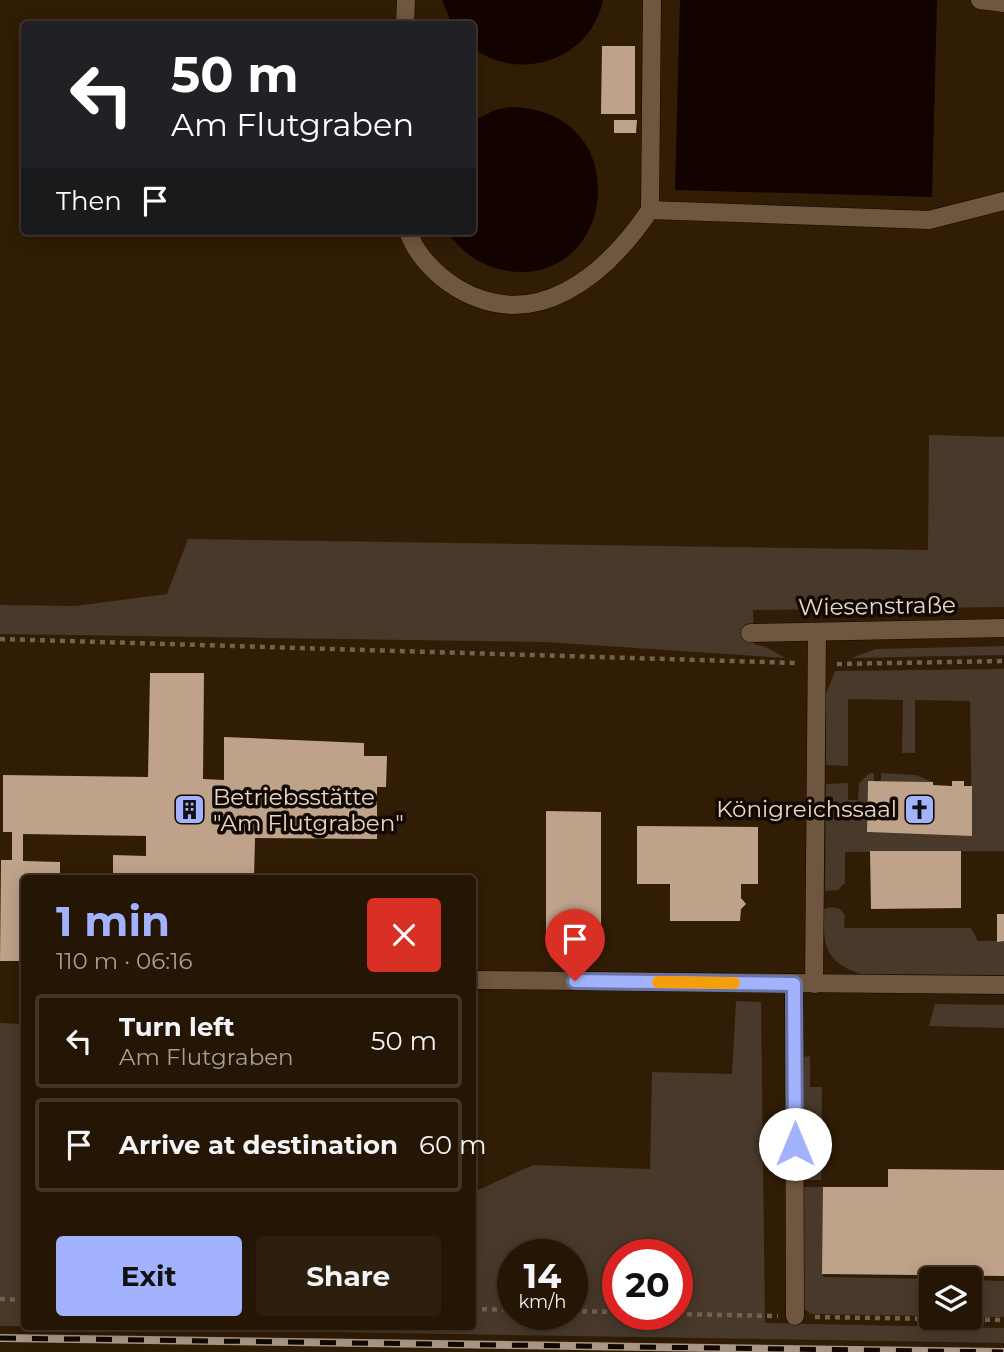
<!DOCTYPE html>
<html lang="en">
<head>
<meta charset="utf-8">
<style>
	:root { --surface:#251504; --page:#2d1e0e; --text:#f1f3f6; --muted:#a39f9a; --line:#423426; --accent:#a2b2fd }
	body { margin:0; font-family:Montserrat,sans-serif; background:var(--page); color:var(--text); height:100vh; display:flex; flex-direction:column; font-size:26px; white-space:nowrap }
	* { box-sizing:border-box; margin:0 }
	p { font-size:23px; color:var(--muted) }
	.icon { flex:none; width:38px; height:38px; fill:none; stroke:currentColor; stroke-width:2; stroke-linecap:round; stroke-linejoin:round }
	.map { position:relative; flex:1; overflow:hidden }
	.panel { position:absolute; left:21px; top:875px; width:455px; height:455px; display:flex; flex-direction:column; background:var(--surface); border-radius:7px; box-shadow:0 4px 18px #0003,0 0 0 2px var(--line) }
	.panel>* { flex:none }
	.guide { position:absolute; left:21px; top:21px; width:455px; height:214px; border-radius:7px; box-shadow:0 4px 18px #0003,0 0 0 2px var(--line); background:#202124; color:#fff; overflow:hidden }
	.controls { position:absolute; left:919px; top:1267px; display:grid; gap:14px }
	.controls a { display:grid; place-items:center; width:63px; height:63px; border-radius:7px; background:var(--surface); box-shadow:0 4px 18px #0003,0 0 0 2px var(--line); font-size:35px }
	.speed { position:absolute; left:497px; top:1239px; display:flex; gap:14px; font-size:35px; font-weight:700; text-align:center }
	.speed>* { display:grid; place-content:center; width:91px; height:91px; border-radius:50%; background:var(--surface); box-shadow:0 4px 18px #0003,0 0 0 2px var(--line); line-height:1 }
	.speed small { font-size:18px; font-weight:400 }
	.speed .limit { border:10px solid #d22; background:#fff; color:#111 }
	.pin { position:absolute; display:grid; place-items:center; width:60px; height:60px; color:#fff; margin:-72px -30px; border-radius:50% 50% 50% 0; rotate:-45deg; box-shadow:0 0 7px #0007 }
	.pin .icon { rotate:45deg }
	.me { position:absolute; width:77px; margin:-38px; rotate:0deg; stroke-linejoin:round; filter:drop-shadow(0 0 5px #0008) }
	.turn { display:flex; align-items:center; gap:24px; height:147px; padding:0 35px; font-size:32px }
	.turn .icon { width:91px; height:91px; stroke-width:2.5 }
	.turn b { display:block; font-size:49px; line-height:60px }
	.then { display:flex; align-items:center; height:66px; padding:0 35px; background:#0003; gap:14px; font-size:26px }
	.round { display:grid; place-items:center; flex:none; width:74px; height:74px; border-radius:7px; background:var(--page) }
	.head { display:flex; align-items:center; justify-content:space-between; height:119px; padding:0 35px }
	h1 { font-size:42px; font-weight:700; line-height:52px; color:var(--accent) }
	.button { display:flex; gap:14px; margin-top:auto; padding:14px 35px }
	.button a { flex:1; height:80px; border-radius:7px; background:var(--accent); color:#111; font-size:28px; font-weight:700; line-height:80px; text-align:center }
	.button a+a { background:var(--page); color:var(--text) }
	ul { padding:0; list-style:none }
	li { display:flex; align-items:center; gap:21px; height:94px; margin:0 14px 10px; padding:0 21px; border:4px solid var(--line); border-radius:7px }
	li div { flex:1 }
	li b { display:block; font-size:26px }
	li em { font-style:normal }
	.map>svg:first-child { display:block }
	.green { fill:#48392b; fill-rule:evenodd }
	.water { fill:#130300 }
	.building { fill:#bea289 }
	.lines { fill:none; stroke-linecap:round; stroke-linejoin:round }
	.minor-casing { stroke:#180500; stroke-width:19 }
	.path { stroke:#73604d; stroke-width:4.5; stroke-dasharray:5 5; stroke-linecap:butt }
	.minor { stroke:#6f563e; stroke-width:18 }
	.rail-casing { stroke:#a99887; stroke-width:8 }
	.rail { stroke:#120902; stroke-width:5; stroke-dasharray:16; stroke-linecap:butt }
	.route-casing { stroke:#6974a4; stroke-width:18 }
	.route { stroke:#a2b2fd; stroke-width:12 }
	.slow { stroke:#f59e0b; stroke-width:12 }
	.labels { text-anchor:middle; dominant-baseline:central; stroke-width:7; stroke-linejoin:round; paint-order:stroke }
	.street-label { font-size:23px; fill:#e7d8cb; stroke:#120902 }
	.poi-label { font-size:23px; fill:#e7d8cb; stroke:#120902; text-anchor:start }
</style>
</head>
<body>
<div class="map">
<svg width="1004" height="1352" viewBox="0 0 1004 1352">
	<rect width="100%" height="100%" fill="#311c05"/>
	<g class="green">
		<path d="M929,435L1004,437V607L753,610L754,644L766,647L785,658L546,642L0,634V605L75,606L167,594L188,539L928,550Z"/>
		<path d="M1004,646V655L851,658L876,649Z"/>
		<path d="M1004,669V851L845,852V883L838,890L825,891L826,784L848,783V800H858L859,783L870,773H874V781L868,782L867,832L972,836L970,701L915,700V753H902L903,700L848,699V766L826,765V694L835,671Z"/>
		<path d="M881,773L916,775L933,782L881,781Z"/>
		<path d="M832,907L840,909L845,915L844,928H971L978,941H1004V975L861,974C824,962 823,944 824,909Z"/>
		<path d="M736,1001L761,1002L765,1323L1004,1328V1343L27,1327L472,1326L473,1188L478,1190L533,1165L650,1169L652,1072L732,1074ZM513,1255H572V1314H513ZM618,1255H677V1314H618Z"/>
		<path d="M935,1004L1004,1005V1028L929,1026Z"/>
		<path d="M0,1023L24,1024V1326H0Z"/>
		<path d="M810,1056V1087H822L821,1180H803V1057Z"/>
		<path d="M802,1187H823V1277L931,1279V1316L811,1314L803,1308Z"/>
		<path d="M970,1280L1004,1281V1317H970Z"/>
	</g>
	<g class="water">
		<path d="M442,0H603C591,60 520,83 473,48L472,24H452Z"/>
		<path d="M680,0H937L932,197L675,190Z"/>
		<path d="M511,107C641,110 615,293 503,270C479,265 460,251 447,231H472L473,121L495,110Z"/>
	</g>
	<g class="building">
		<path d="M602,46H635V114H601Z"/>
		<path d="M614,120H637L636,133H614Z"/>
		<path d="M150,673H204L203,779L224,780V737L364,743V756H387L386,787H377V839L255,838L254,878H113V855L146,856V836L23,834V861L60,862V878H24V961H0L1,860H12V832H3V775L148,777Z"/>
		<path d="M868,781L933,782V785L952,786V781H964V786H972V836L867,832Z"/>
		<path d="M546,811L601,812V934H546Z"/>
		<path d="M637,826L758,827V884H741V898L746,904L741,909L740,921H670V884H637Z"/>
		<path d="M870,851H961V908L871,909Z"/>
		<path d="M997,914H1004V941L997,942Z"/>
		<path d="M888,1169L1004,1170V1276L822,1274L823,1187H888Z"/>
	</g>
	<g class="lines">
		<defs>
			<g id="minor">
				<path d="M980,0L1004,3"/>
				<path d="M405,24L406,0"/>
				<path d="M650,210L652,0"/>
				<path d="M408,231C415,254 437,276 457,288C536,335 606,275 650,210L929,220L1004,201"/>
				<path d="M750,633L1004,628"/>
				<path d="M472,980L1004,985"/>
				<path d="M794,984L795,1316"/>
				<path d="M814,984L817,632"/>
			</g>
		</defs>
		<use href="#minor" class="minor-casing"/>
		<g class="path">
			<path d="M0,639L797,663"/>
			<path d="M837,664L1004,661"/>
			<path d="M0,1299L24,1300"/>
			<path d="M472,1309L513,1310"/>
			<path d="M572,1311L618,1312"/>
			<path d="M677,1314L778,1316"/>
			<path d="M815,1317L1004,1320"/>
		</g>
		<use href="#minor" class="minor"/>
		<defs>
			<path id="rail" d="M0,1338L1003,1352"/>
		</defs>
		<use href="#rail" class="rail-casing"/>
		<use href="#rail" class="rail"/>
	</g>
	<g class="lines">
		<defs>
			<path id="route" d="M575,981L794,984L795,1144"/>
		</defs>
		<use href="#route" class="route-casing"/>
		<use href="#route" class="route"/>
		<path class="slow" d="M658,982L734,983"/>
	</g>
	<defs>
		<symbol id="church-square" viewBox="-11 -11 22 22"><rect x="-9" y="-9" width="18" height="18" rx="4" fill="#a2b2fd" stroke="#120902"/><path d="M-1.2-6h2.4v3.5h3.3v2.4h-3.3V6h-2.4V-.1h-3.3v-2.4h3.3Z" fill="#111"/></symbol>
		<symbol id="building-square" viewBox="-11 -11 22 22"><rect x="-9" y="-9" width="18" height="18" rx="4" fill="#a2b2fd" stroke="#120902"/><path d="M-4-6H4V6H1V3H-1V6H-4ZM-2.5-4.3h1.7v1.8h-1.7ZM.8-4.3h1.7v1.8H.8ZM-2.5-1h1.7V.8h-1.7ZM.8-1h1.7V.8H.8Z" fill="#111"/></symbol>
	</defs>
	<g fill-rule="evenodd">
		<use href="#church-square" x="902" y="792" width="35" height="35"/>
		<use href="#building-square" x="172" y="792" width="35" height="35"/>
	</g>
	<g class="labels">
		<g class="street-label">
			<text transform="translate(877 606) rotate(-1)">Wiesenstraße</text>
		</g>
		<g class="poi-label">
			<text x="213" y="797">Betriebsstätte<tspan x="213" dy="26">"Am Flutgraben"</tspan></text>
			<text x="897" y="809" text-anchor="end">Königreichssaal</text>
		</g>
	</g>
</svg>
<div class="controls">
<a><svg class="icon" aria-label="layers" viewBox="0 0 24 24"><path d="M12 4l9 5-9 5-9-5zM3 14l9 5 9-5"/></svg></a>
</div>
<div class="speed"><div>14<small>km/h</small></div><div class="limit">20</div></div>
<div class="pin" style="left:575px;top:981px;background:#d93025"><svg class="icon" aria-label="arrive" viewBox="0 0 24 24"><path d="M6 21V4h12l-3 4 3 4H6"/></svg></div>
<svg class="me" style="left:795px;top:1144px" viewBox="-20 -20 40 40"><circle r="19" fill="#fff"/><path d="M0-13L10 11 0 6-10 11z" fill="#a2b2fd"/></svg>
<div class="guide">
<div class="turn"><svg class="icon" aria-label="left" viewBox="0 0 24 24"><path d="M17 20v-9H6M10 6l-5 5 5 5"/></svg><div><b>50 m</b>Am Flutgraben</div></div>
<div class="then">Then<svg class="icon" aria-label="arrive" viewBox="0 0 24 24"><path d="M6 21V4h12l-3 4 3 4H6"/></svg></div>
</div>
<section class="panel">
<div class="head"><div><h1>1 min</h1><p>110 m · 06:16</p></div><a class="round" style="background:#d93025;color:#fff"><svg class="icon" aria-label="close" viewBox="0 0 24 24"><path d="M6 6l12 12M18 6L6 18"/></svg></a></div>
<ul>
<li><svg class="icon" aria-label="left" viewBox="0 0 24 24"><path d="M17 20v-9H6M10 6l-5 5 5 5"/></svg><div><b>Turn left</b><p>Am Flutgraben</p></div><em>50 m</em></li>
<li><svg class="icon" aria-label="arrive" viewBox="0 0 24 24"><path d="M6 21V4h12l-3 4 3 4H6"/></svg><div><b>Arrive at destination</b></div><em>60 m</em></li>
</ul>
<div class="button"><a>Exit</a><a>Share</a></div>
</section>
</div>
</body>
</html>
